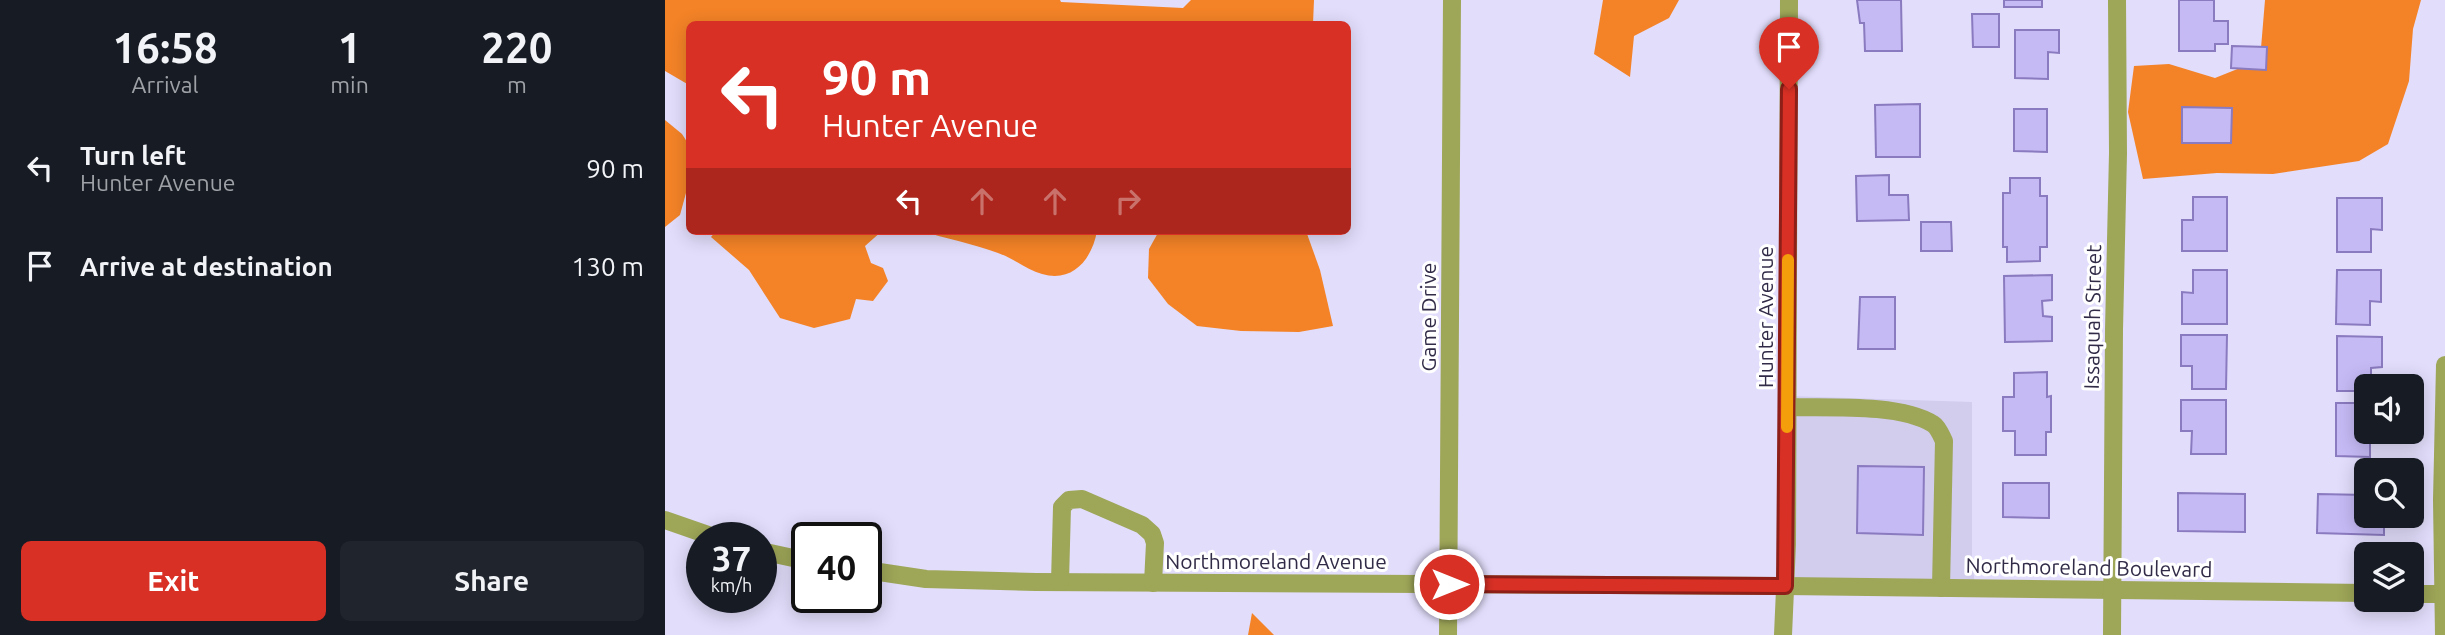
<!DOCTYPE html>
<html lang="en">
<head>
<meta charset="utf-8">
<style>
	:root { --surface:#171b24; --page:#20242c; --text:#f1f3f6; --muted:#9ea1a6; --accent:#d93025 }
	body { margin:0; font-family:Ubuntu,sans-serif; background:var(--page); color:var(--text); height:100vh; display:flex; flex-direction:column; font-size:26px; white-space:nowrap }
	* { box-sizing:border-box; margin:0 }
	p { font-size:23px; color:var(--muted) }
	.icon { flex:none; width:38px; height:38px; fill:none; stroke:currentColor; stroke-width:2; stroke-linecap:round; stroke-linejoin:round }
	.map { position:relative; flex:1; overflow:hidden }
	.sheet { display:flex; flex-direction:column; background:var(--surface); width:665px }
	.sheet>* { flex:none }
	.guide { position:absolute; left:21px; top:21px; width:665px; height:214px; border-radius:10px; box-shadow:0 4px 18px #0003; background:#d93025; color:#fff; overflow:hidden }
	.controls { position:absolute; left:1689px; top:374px; display:grid; gap:14px }
	.controls a { display:grid; place-items:center; width:70px; height:70px; border-radius:10px; background:var(--surface); box-shadow:0 4px 18px #0003; font-size:35px }
	.speed { position:absolute; left:21px; top:522px; display:flex; gap:14px; font-size:35px; font-weight:700; text-align:center }
	.speed>* { display:grid; place-content:center; width:91px; height:91px; border-radius:50%; background:var(--surface); box-shadow:0 4px 18px #0003; line-height:1 }
	.speed small { font-size:18px; font-weight:400 }
	.speed .limit { border:4px solid #111; border-radius:10px; background:#fff; color:#111 }
	.pin { position:absolute; display:grid; place-items:center; width:60px; height:60px; color:#fff; margin:-72px -30px; border-radius:50% 50% 50% 0; rotate:-45deg; box-shadow:0 0 7px #0007 }
	.pin .icon { rotate:45deg }
	.me { position:absolute; width:77px; margin:-38px; rotate:90deg; stroke-linejoin:round; filter:drop-shadow(0 0 5px #0008) }
	.turn { display:flex; align-items:center; gap:24px; height:147px; padding:0 21px; font-size:32px }
	.turn .icon { width:91px; height:91px; stroke-width:2.5 }
	.turn b { display:block; font-size:49px; line-height:60px }
	.lanes { display:flex; align-items:center; height:66px; padding:0 21px; background:#0003; justify-content:center; gap:35px; direction:ltr }
	.lanes .off { opacity:.35 }
	.eta { display:flex; justify-content:space-evenly; align-items:center; height:119px; text-align:center }
	.eta b { font-size:42px; font-weight:700; line-height:49px }
	.button { display:flex; gap:14px; margin-top:auto; padding:14px 21px }
	.button a { flex:1; height:80px; border-radius:10px; background:var(--accent); color:#fff; font-size:28px; font-weight:700; line-height:80px; text-align:center }
	.button a+a { background:var(--page); color:var(--text) }
	ul { padding:0; list-style:none }
	li { display:flex; align-items:center; gap:21px; height:98px; padding:0 21px }
	li div { flex:1 }
	li b { display:block; font-size:26px }
	li em { font-style:normal }
	main { display:flex; flex:1; min-height:0 }
	.map>svg:first-child { display:block }
	.built { fill:#d2cced }
	.forest { fill:#f48327 }
	.building { fill:#c6baf5; stroke:#8a7abf; stroke-width:2 }
	.lines { fill:none; stroke-linecap:round; stroke-linejoin:round }
	.minor { stroke:#9ea658; stroke-width:18 }
	.route-casing { stroke:#8d1f18; stroke-width:18 }
	.route { stroke:#d93025; stroke-width:12 }
	.slow { stroke:#f59e0b; stroke-width:12 }
	.labels { text-anchor:middle; dominant-baseline:central; stroke-width:6; stroke-linejoin:round; paint-order:stroke }
	.street-label { font-size:21px; fill:#322b48; stroke:#fff }
</style>
</head>
<body>
<main>
<section class="sheet">
<div class="eta">
<div><b>16:58</b><p>Arrival</p></div>
<div><b>1</b><p>min</p></div>
<div><b>220</b><p>m</p></div>
</div>
<ul>
<li><svg class="icon" aria-label="left" viewBox="0 0 24 24"><path d="M17 20v-9H6M10 6l-5 5 5 5"/></svg><div><b>Turn left</b><p>Hunter Avenue</p></div><em>90 m</em></li>
<li><svg class="icon" aria-label="arrive" viewBox="0 0 24 24"><path d="M6 21V4h12l-3 4 3 4H6"/></svg><div><b>Arrive at destination</b></div><em>130 m</em></li>
</ul>
<div class="button"><a>Exit</a><a>Share</a></div>
</section>
<div class="map">
<svg width="1780" height="635" viewBox="0 0 1780 635">
	<rect width="100%" height="100%" fill="#e2ddfb"/>
	<path class="built" d="M1122,396L1307,402V556L1310,588L1120,586Z"/>
	<g class="forest">
		<path d="M0,0H395L396,2L518,8L526,0H649L648,24H24V85L0,71Z"/>
		<path d="M938,0H1014L1004,18L969,36L965,77L929,54Z"/>
		<path d="M1600,0H1756L1748,29L1744,81L1723,144L1694,161L1608,174L1552,173L1478,179L1463,112L1469,66L1504,64L1550,78L1595,60Z"/>
		<path d="M0,120L17,134L24,145V182L15,215L0,227Z"/>
		<path d="M51,231H217L200,246L206,263L218,268L223,281L208,301L191,299L185,319L149,328L115,318L84,270L46,237Z"/>
		<path d="M255,231H432C427,259 408,283 377,274C362,270 348,258 333,253C308,244 281,238 255,231Z"/>
		<path d="M494,231H641L655,270L668,326L634,332L576,331L532,326L503,304L483,278L484,249Z"/>
		<path d="M587,613L609,635H583Z"/>
	</g>
	<g class="building">
		<path d="M1192,0H1236L1237,51H1200L1199,23H1195Z"/>
		<rect x="1339" y="0" width="38" height="7"/>
		<path d="M1514,0H1549V21H1563V44H1550V51H1514Z"/>
		<path d="M1307,14H1334V47H1308Z"/>
		<path d="M1350,30H1394V53L1383,52V79L1350,78Z"/>
		<path d="M1567,46L1602,47L1601,70L1566,68Z"/>
		<path d="M1255,104V157H1211L1210,105Z"/>
		<path d="M1517,107L1567,108L1566,143H1517Z"/>
		<path d="M1349,109H1382V152L1349,151Z"/>
		<path d="M1224,175V195H1243L1244,220L1192,221L1191,176Z"/>
		<path d="M1345,178H1375V196H1382V247H1375V261L1342,262V247H1338V193H1345Z"/>
		<path d="M1528,197H1562V251H1517V220H1528Z"/>
		<path d="M1672,198H1717V230L1706,229V252H1672Z"/>
		<path d="M1256,222H1286L1287,251H1256Z"/>
		<path d="M1528,270H1562V324H1517V292L1528,293Z"/>
		<path d="M1672,270H1716V302L1705,301V325L1671,324Z"/>
		<path d="M1387,275V300L1377,301L1378,316L1387,317V341L1340,342L1339,276Z"/>
		<path d="M1195,297H1230V349H1193Z"/>
		<path d="M1516,335H1562L1561,389H1527V366H1516Z"/>
		<path d="M1672,336L1717,337V367L1706,368V387H1701V391H1672Z"/>
		<path d="M1382,372V397L1386,396V432H1381V455H1350V431H1338V397H1349V373Z"/>
		<path d="M1516,400H1561V454H1526L1527,431H1516Z"/>
		<path d="M1671,403H1701V432H1716L1705,434V457L1671,456Z"/>
		<path d="M1193,466L1259,467L1258,535L1192,533Z"/>
		<path d="M1338,483H1384V518L1338,517Z"/>
		<path d="M1513,493L1580,494V532L1513,531Z"/>
		<path d="M1653,494L1701,495V516H1719V535L1652,533Z"/>
	</g>
	<g class="lines">
		<g class="minor">
			<path d="M1122,407C1161,408 1235,403 1268,424C1273,427 1276,435 1279,441L1276,588"/>
			<path d="M0,520L49,537"/>
			<path d="M96,551L142,561"/>
			<path d="M201,570L261,579L371,582L1120,586L1701,593"/>
			<path d="M395,582L397,507L404,500L417,499L477,525L487,534L490,543L488,583"/>
			<path d="M1746,594H1780"/>
			<path d="M783,635L787,0"/>
			<path d="M1118,635L1122,544L1124,0"/>
			<path d="M1447,635L1449,330L1453,153L1452,0"/>
			<path d="M1779,635L1777,500L1780,365"/>
		</g>
	</g>
	<g class="lines">
		<defs>
			<path id="route" d="M784,584L1120,586L1124,89"/>
		</defs>
		<use href="#route" class="route-casing"/>
		<use href="#route" class="route"/>
		<path class="slow" d="M1122,427L1123,260"/>
	</g>
	<g class="labels">
		<g class="street-label">
			<text transform="translate(763 317) rotate(-90)">Game Drive</text>
			<text transform="translate(1100 317) rotate(-90)">Hunter Avenue</text>
			<text transform="translate(1427 317) rotate(-89)">Issaquah Street</text>
			<text x="611" y="561">Northmoreland Avenue</text>
			<text transform="translate(1424 567) rotate(1)">Northmoreland Boulevard</text>
		</g>
	</g>
</svg>
<div class="controls">
<a><svg class="icon" aria-label="sound" viewBox="0 0 24 24"><path d="M4 9h4l5-4v14l-5-4H4zM17 9q2 3 0 6"/></svg></a>
<a><svg class="icon" aria-label="search" viewBox="0 0 24 24"><circle cx="10" cy="10" r="6"/><path d="M15 15l6 6"/></svg></a>
<a><svg class="icon" aria-label="layers" viewBox="0 0 24 24"><path d="M12 4l9 5-9 5-9-5zM3 14l9 5 9-5"/></svg></a>
</div>
<div class="speed"><div>37<small>km/h</small></div><div class="limit">40</div></div>
<div class="pin" style="left:1124px;top:89px;background:#d93025"><svg class="icon" aria-label="arrive" viewBox="0 0 24 24"><path d="M6 21V4h12l-3 4 3 4H6"/></svg></div>
<svg class="me" style="left:784px;top:584px" viewBox="-20 -20 40 40"><circle r="17" fill="#d93025" stroke="#fff" stroke-width="3"/><path d="M0-11L8 9 0 5-8 9z" fill="#fff"/></svg>
<div class="guide">
<div class="turn"><svg class="icon" aria-label="left" viewBox="0 0 24 24"><path d="M17 20v-9H6M10 6l-5 5 5 5"/></svg><div><b>90 m</b>Hunter Avenue</div></div>
<div class="lanes"><svg class="icon" aria-label="left" viewBox="0 0 24 24"><path d="M17 20v-9H6M10 6l-5 5 5 5"/></svg><svg class="icon off" aria-label="ahead" viewBox="0 0 24 24"><path d="M12 20V5M6 11l6-6 6 6"/></svg><svg class="icon off" aria-label="ahead" viewBox="0 0 24 24"><path d="M12 20V5M6 11l6-6 6 6"/></svg><svg class="icon off" aria-label="right" viewBox="0 0 24 24"><path d="M7 20v-9h11M14 6l5 5-5 5"/></svg></div>
</div>
</div>
</main>
</body>
</html>
